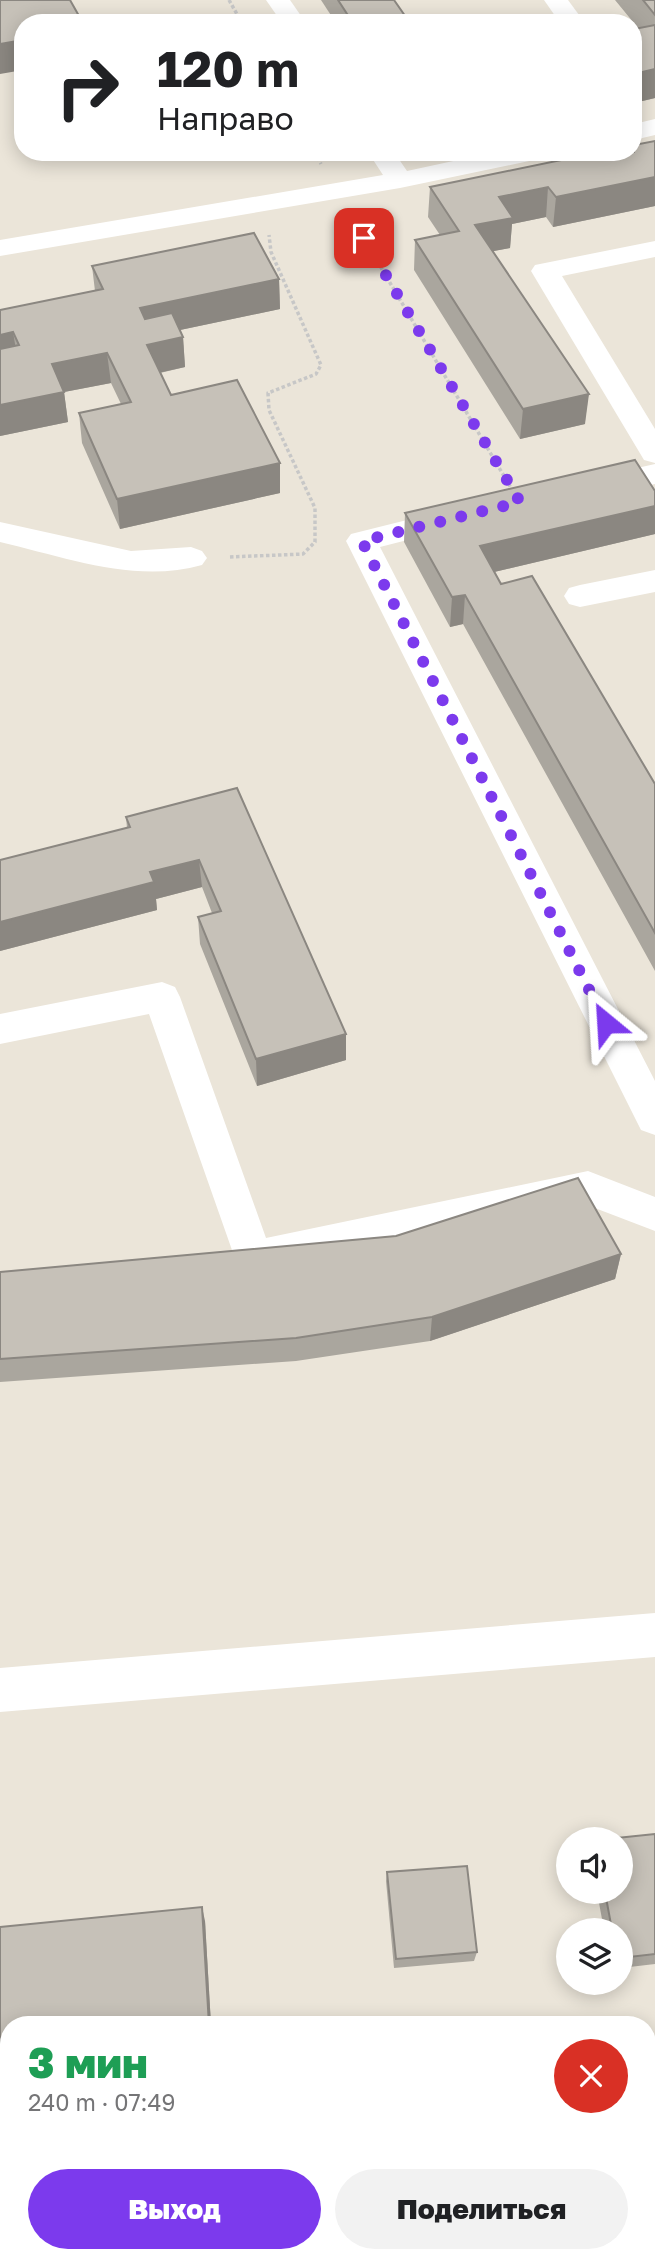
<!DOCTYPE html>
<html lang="ru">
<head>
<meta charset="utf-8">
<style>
	:root { --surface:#fff; --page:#f2f2f2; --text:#202124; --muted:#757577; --accent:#7c3aed }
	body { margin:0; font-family:"Golos Text",sans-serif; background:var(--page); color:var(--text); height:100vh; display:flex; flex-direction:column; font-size:26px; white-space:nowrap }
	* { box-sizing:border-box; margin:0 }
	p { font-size:23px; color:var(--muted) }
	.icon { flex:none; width:38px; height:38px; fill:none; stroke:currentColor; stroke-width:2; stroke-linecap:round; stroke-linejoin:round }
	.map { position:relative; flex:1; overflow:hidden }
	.sheet { position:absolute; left:0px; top:2016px; width:656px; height:247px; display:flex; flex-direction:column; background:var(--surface); border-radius:28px 28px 0 0; box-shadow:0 4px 18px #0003 }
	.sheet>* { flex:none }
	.top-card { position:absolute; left:14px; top:14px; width:628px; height:147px; border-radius:28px; box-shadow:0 4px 18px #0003; background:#fff; color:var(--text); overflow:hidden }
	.controls { position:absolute; left:556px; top:1827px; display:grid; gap:14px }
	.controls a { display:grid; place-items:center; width:77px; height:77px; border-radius:50%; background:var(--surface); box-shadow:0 4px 18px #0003; font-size:35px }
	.pin { position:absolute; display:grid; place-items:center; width:60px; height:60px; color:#fff; margin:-30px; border-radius:14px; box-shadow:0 4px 10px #0006 }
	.me { position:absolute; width:77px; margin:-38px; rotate:333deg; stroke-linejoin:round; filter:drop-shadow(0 0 5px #0008) }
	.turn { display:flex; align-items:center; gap:24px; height:147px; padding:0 28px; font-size:32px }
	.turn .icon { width:91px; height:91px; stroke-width:2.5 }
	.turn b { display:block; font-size:49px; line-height:60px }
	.round { display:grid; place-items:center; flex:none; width:74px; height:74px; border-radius:37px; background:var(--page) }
	.summary { display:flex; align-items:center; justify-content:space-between; height:119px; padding:0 28px }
	h1 { font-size:42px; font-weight:800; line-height:52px; color:#1e9e55 }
	.cta { display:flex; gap:14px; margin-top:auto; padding:14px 28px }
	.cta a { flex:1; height:80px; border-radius:42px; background:var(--accent); color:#fff; font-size:28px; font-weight:800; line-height:80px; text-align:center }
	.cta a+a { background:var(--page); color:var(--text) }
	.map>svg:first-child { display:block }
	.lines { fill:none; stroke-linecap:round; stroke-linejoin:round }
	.path { stroke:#c7c7c7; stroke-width:3.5; stroke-dasharray:3.5 2.5; stroke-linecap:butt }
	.minor { fill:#fff; fill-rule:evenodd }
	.wall { fill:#aaa69e }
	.shaded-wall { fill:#8b8781 }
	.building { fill:#c6c1b8; stroke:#8b8781; stroke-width:2 }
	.route { stroke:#7c3aed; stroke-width:12; stroke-dasharray:0 21.6 }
</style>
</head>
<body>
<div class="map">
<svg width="655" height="2262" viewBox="0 0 655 2262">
	<rect width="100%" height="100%" fill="#ebe5d9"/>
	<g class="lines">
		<g class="path">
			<path d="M229,0L242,23"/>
			<path d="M315,152L321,164"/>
			<path d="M353,220L514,493"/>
			<path d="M230,557L303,554L315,542V508L269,410L268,393L316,374L321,365L271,252L269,235"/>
		</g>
		<g class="minor">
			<path d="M266,0H290L306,23H282Z"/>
			<path d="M544,0H568L585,23H560Z"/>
			<path d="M655,119V135L634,140V124Z"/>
			<path d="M368,152H394L407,171L495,152H547L543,158L534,160L400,188L0,256V240L383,175Z"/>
			<path d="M655,241V257L562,276L655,429V463L644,460L531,271L535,265Z"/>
			<path d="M655,464V484L595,497L584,494L580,487L584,480Z"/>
			<path d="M455,508L466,511L470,518L466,525L380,547L655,1081V1135L641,1130L346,541L351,534Z"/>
			<path d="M0,522L131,551L191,547L202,551L207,558L202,565C135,584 65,557 0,542Z"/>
			<path d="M655,570V592L580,607L569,604L564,596L569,588L580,585Z"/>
			<path d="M162,982L175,987L180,997L266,1238L588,1171L655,1197V1231L587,1205L253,1275L239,1270L149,1014L0,1044V1014Z"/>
			<path d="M655,1613V1657L0,1712V1668Z"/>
		</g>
	</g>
	<g class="wall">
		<path d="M321,0H394L410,23H336Z"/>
		<path d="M615,0H655V98L634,103V29L638,28Z"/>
		<path d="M655,141V206L553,227L546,217L512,224L510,248L493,251L585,424L520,439L414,270L415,240L440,235L428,217L430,187Z"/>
		<path d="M92,266L279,279L280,309L180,330L183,337L185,367L160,373L171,395L280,493L120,529L82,443L79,413L121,404L111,383L64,392L68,422L0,436V310L95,291Z"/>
		<path d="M655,491V534L494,572L501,584L655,784V971L463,624L450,627L404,542L405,513Z"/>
		<path d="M237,788L346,1060L257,1086L200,944L198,917L212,913L202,887L156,899L157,910L0,951V860L127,828L126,817Z"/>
		<path d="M621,1254L615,1279L430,1341L296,1361L0,1382V1272Z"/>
		<path d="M655,1834V1964L621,1968V1930H604L597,1892H621Z"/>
		<path d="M387,1872L477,1952L474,1961L394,1968L386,1881Z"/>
		<path d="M205,1921L211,2025H9V2116L0,2117V1927Z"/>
	</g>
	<g class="shaded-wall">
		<path d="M23,40V70L0,74V44Z"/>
		<path d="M655,69V98L634,103V74Z"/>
		<path d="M655,177V206L553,227L556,197Z"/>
		<path d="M548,187L546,217L512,224L510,248L473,255L475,225L499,197Z"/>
		<path d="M279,279L280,309L142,338L140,308Z"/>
		<path d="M13,332L18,362L0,365V335Z"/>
		<path d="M183,337L185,367L149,375L147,345Z"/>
		<path d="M107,353L111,383L64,392L68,422L0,436V405L52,364Z"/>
		<path d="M589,394L585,424L520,439L523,409Z"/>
		<path d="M280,463V493L120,529L117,499Z"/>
		<path d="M655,506V534L477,576L480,546Z"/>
		<path d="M465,595L463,624L450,627L452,597Z"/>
		<path d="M199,860L202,887L156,899L157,910L0,951V922L150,872Z"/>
		<path d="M346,1034V1060L257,1086L256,1059Z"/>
		<path d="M621,1254L615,1279L430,1341L432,1317Z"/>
		<path d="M202,1907L205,1921L211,2025H209Z"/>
	</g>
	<g class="building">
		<path d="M0,0H70L83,23H23V40L0,44Z"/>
		<path d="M338,0H394L410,23H353Z"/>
		<path d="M643,0H655V15Z"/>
		<path d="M655,25V69L634,74V48L640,46L634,39V29Z"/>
		<path d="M655,141V177L556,197L548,187L499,197L513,218L475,225L589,394L523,409L415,240L459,231L430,187L600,152H634V145Z"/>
		<path d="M254,233L279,279L140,308L145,319L172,313L183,337L147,345L171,395L237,380L280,463L117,499L79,413L131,402L107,353L52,364L64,392L0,405V349L19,345L13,332L0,335V310L103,289L92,266Z"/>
		<path d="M635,460L655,491V506L480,546L501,584L532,576L655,784V933L465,595L452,597L405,513Z"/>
		<path d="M237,788L346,1034L256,1059L198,917L221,911L199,860L150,872L154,882L0,922V860L130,827L126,817Z"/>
		<path d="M578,1178L621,1254L432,1317L296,1338L0,1359V1272L396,1236Z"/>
		<path d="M655,1834V1954L621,1958V1930H612L605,1892H621V1839H607Z"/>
		<path d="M467,1866L477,1952L396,1959L387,1872Z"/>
		<path d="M202,1907L209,2025H9V2105L0,2106V1927Z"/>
		<path d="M9,2253V2254H365L366,2262H0V2254Z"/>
	</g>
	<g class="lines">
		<path class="route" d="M364,238L520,502L362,541L606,1023"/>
	</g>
</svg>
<div class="controls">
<a><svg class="icon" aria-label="sound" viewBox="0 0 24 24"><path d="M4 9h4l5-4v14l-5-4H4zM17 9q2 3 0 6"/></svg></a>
<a><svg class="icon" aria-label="layers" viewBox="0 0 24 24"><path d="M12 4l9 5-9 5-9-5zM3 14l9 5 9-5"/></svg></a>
</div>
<div class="pin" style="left:364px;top:238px;background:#d93025"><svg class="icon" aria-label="arrive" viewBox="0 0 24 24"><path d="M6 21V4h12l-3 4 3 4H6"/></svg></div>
<svg class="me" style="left:606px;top:1023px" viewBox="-20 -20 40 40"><path d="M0-17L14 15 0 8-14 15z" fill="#7c3aed" stroke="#fff" stroke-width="4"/></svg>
<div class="top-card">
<div class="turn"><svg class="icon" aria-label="right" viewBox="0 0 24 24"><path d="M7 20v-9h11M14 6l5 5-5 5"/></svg><div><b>120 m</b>Направо</div></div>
</div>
<section class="sheet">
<div class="summary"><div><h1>3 мин</h1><p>240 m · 07:49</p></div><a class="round" style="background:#d93025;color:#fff"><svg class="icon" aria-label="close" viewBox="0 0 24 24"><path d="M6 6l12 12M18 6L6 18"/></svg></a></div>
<div class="cta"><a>Выход</a><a>Поделиться</a></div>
</section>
</div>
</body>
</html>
